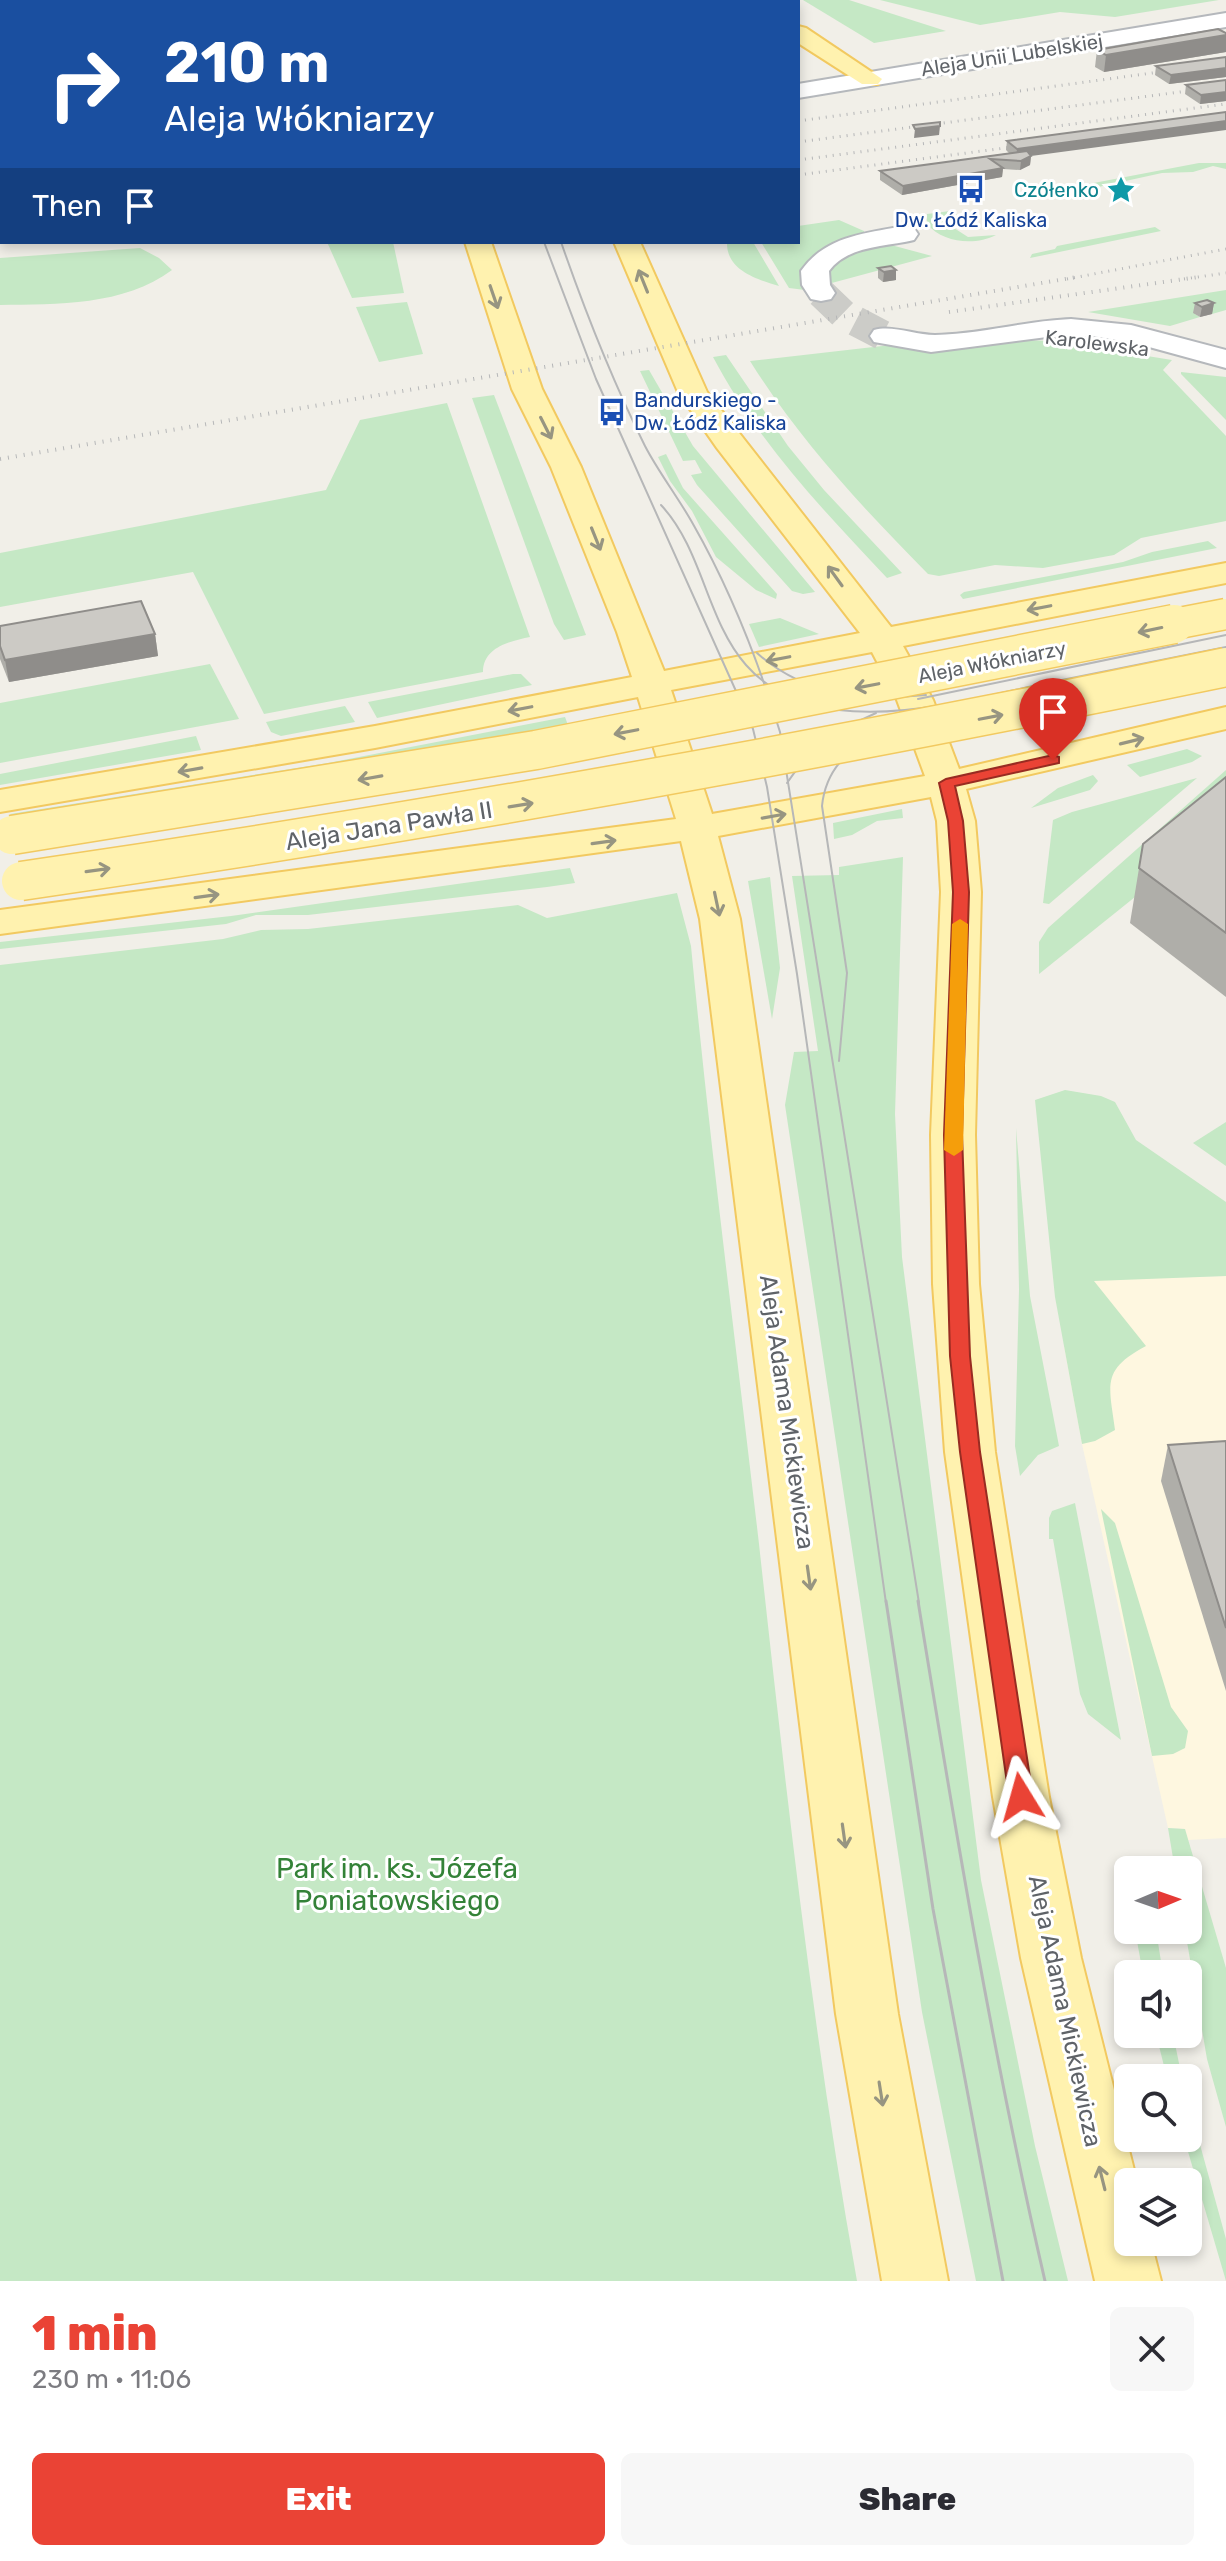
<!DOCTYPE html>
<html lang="en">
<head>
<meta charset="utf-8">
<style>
	:root { --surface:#fff; --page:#f7f7f7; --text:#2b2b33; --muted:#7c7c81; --accent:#ea4335 }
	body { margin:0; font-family:Rubik,sans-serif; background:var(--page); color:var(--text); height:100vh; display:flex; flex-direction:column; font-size:30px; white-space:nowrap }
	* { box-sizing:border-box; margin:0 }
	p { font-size:26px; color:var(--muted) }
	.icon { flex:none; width:44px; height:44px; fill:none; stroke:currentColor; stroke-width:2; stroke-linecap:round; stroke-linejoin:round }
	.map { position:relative; height:2281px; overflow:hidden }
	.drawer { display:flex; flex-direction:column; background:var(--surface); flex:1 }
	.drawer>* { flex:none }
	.guide { position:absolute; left:0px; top:0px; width:800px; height:244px; box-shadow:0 4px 12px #0003; background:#1a4fa0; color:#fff; overflow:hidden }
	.needle { width:52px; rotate:88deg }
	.fabs { position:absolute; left:1114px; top:1856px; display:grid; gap:16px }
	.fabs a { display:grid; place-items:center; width:88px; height:88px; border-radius:12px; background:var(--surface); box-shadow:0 4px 12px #0003; font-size:40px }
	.pin { position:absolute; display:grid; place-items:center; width:68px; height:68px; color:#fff; margin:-82px -34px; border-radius:50% 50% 50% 0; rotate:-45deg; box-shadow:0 0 8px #0007 }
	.pin .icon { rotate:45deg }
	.me { position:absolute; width:88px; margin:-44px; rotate:352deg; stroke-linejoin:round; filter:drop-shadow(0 0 6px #0008) }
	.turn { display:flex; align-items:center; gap:28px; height:168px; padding:0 32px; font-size:36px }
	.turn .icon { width:104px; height:104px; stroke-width:2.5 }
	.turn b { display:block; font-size:56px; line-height:68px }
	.then { display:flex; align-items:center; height:76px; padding:0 32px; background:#0003; gap:16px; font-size:30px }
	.round { display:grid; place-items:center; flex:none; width:84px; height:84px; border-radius:12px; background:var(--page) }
	.summary { display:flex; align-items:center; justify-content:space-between; height:136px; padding:0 32px }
	h1 { font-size:48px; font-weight:800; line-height:60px; color:var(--accent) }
	.primary-button { display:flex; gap:16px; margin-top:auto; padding:16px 32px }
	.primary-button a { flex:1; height:92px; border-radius:12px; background:var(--accent); color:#fff; font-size:32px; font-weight:800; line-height:92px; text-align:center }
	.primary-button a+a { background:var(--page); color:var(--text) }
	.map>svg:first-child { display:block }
	.commercial { fill:#fef7e0 }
	.green { fill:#c5e8c5 }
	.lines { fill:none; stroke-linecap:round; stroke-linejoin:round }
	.minor-tunnel { stroke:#ccccc8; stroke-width:30; stroke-dasharray:30 15; stroke-linecap:butt }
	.minor-casing { stroke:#b5b8bc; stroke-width:4 }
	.major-casing { stroke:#f2c960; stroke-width:4 }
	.minor { fill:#fff; fill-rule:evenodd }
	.major { fill:#fff2af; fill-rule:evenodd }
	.tram-far1 { stroke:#b6b7b8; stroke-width:2 }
	.tram { stroke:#b6b7b8; stroke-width:3 }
	.rail-far1 { stroke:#b6b7b8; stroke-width:3; stroke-dasharray:1 6; stroke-linecap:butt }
	.rail { stroke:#b6b7b8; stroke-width:4; stroke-dasharray:1 7; stroke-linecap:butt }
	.major-bridge-far1-casing { stroke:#f2c960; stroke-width:33; stroke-linecap:butt }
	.major-bridge-casing { stroke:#f2c960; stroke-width:41; stroke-linecap:butt }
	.major-bridge-far1 { stroke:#fff2af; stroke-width:30 }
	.major-bridge { stroke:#fff2af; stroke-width:38 }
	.wall { fill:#afaea9 }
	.shaded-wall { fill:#8f8d8a }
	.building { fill:#cccac5; stroke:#8f8d8a; stroke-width:2 }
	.oneway { stroke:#979581 }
	.route { fill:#ea4335; stroke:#982c22; stroke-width:2 }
	.slow { fill:#f59e0b }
	.labels { text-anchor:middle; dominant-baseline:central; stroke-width:6; stroke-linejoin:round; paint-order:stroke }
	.far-street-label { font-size:20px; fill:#5f6368; stroke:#fff }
	.far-culture-label { font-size:20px; fill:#0d838f; stroke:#fff; text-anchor:end }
	.far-transit-label { font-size:20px; fill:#164399; stroke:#fff }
	.street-label { font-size:24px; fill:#5f6368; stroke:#fff }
	.near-park-label { font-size:28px; fill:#348238; stroke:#fff }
</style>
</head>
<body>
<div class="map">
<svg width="1226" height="2281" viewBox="0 0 1226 2281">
	<rect width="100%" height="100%" fill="#f1efe8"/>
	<path class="commercial" d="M1226,1276V1838L1188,1840L1185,1829L1168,1828L1082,1444L1064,1346L1093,1280Z"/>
	<g class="green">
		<path d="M803,0H849L946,31L874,43Z"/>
		<path d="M880,0H1219L1115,17L1060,12L980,25Z"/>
		<path d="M1199,163H1226V169L1213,166L1193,172L1162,173L1089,189L1083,185Z"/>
		<path d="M950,211L959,216L943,221L968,237L996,235C975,246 943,243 927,224V214Z"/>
		<path d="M839,220L864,231V235C840,243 786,255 805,290L789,288L761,242H798V226Z"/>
		<path d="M1155,227L1161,231L1030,258L1032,254L1055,249L1057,246Z"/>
		<path d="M327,242H393L404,293L352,298Z"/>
		<path d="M727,242H753L779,286C756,279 726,270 727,242Z"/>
		<path d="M891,245L932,256L828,284L830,267C848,253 868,246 891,245Z"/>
		<path d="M140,248L159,258L172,270C124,306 57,304 0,305V258Z"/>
		<path d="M1226,290V310L1212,314L1205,310L1195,314L1200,317L1170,326L1088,312Z"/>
		<path d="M407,302L423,354L379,362L356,307Z"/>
		<path d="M1018,340L1054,341L1172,360L1163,370L1226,436V521L1141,538L1114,555L1043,568L995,565L939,576L928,574C862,507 800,441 750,361L891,345L956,350Z"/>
		<path d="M726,355L788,446L824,490L902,573L887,578C822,509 758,442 713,357Z"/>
		<path d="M649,370L693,446L815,592L803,594L792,591L697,485L691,475L702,473L695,460L683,461L640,371Z"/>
		<path d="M1181,372L1226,377V420L1181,374Z"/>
		<path d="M494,395L586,635L564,640L554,624L472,398Z"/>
		<path d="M447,403L530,637C511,641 483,647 483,672L264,714L193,572L0,607V553L326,490L360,420Z"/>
		<path d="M666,454L683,488L777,594L776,599L756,590L716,557L692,511L670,481L658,457Z"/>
		<path d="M1208,541L1217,548L963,599L960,595L964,592L1123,562L1152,552Z"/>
		<path d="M780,618L819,634L759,647L749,624Z"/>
		<path d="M210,664L239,719L0,763V703Z"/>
		<path d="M513,674H521L532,685L377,718L368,702Z"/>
		<path d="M345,706L355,722L281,736L271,732L266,722Z"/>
		<path d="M565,717L568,725L292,775L13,818L10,814L328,763Z"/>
		<path d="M196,736L201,750L0,785V774Z"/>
		<path d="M1187,749L1202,756L1192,762L1140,777L1127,765Z"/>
		<path d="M1226,770V824L1039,974V942L1048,928Z"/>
		<path d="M1093,775L1098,781L1090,790L1031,808L1058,788Z"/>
		<path d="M1197,778L1049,904L1043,903L1053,820L1072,812Z"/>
		<path d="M902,809L903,818L877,821L852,835L834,839L833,823Z"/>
		<path d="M903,857L895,1114L902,1257L981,1880L1035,2146L1068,2281H976L922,2012L785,1105L794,1052L818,1051L792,876L839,875V867Z"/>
		<path d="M570,868L575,883L547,887L308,915H256L226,924L0,949V942L231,916Z"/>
		<path d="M770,877L780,968L772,1019L748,881Z"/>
		<path d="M677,893L691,946C710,1146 736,1345 759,1544C786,1790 813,2037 857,2281H0V965L223,939L261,930L308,929L518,905L547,918Z"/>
		<path d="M1065,1090L1101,1096L1115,1102L1136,1140L1226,1202V1276L1094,1281L1146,1346C1101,1370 1109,1384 1115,1430L1095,1441L1082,1444L1055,1297L1035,1100Z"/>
		<path d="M1226,1122V1166L1193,1143Z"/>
		<path d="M1016,1128L1030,1296L1059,1446L1038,1455L1020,1476L1015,1446L1019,1289Z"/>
		<path d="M1075,1503L1121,1740L1088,1714L1080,1694L1053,1539H1049V1518L1052,1511Z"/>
		<path d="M1101,1509L1115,1523L1171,1707L1188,1731L1185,1748L1173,1754L1152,1756Z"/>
		<path d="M1168,1828L1185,1829L1226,1968V2127L1207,2059L1185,1930H1188V1870H1175Z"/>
		<path d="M1135,1930H1156L1163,1974H1143Z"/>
		<path d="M1156,2034H1173L1182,2078H1167Z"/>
		<path d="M1188,2101L1226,2239V2281L1184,2138H1188Z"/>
	</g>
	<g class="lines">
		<path class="minor-tunnel" d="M821,293L844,315L884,336"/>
		<defs>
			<g id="minor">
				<path d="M1226,13V27L798,98V84Z"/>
				<path d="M0,72L2,73V87L0,86Z"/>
				<rect x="0" y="183" width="2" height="16"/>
				<path d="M905,226L914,228L918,234L914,240C886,247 848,245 829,271L830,285L835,293L831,299L821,301L811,299L802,285L801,271C825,236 866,233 905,226Z"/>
				<path d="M1071,319L1131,325L1226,350V368L1131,342L1092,336L1047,337L931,352L874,342L870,336L874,330C893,325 915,335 935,335C981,334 1025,321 1071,319Z"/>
			</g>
			<g id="major">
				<rect x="555" y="0" width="22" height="2"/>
				<path d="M798,26L806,28L882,79L878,84H862L798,43Z"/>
				<path d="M465,242H491L542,389L581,467L664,671L860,633L717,448L678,392L614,242H640L707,392L891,627L1226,563V583L903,646L933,700L959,769L1226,707V729L966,789L975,821L981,892L975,1135L979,1284L995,1452L1049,1797L1081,1958L1137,2182H1128V2242H1151L1161,2281H1095L1021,1958L993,1797L945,1452L933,1284L931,1135L941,892L937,821L931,797L718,836L740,919L898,2014L948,2281H882L836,2014L700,919L681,841L0,934V910L676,819L638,697L375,748L0,812V790L375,726L632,677L617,632L551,467L512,389ZM872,652L897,700L925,776L712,814L671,690Z"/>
			</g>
		</defs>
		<use href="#minor" class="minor-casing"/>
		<use href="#major" class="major-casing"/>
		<use href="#minor" class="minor"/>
		<use href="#major" class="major"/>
		<g class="tram-far1">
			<path d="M544,242L596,379L753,729L767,787L797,974L886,1603"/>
			<path d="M561,242C585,311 612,380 645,446C659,473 678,497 693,524C730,589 758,660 780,732L919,1603"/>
			<path d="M661,505C703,550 706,619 746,665C817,746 959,701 1047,683C1107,671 1166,659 1226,647"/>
			<path d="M757,653C805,696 864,701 926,695"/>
			<path d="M918,699L1226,635"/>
			<path d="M787,783C809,749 840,729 876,713"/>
			<path d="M839,1061L847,973L822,806C828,746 883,732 932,714"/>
		</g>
		<g class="tram">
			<path d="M886,1601L933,1909L1003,2281"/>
			<path d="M918,1601C955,1829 993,2056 1045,2281"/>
		</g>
		<g class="rail-far1">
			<path d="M798,121L1226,63"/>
			<path d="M798,142L1226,86"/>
			<path d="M798,160L1226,104"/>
			<path d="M798,175L1028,145"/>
			<path d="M1067,279L1226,249"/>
			<path d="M1184,279L1226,273"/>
		</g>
		<g class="rail">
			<path d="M949,312L1199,277"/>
			<path d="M0,459L1077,277"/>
		</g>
		<defs>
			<path id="major-bridge-far1" d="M1164,626L1226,614"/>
			<g id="major-bridge">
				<path d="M12,835L536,750L1174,624"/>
				<path d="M21,881C425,822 826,750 1226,667"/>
			</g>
		</defs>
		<use href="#major-bridge-far1" class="major-bridge-far1-casing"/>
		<use href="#major-bridge" class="major-bridge-casing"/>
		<use href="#major-bridge-far1" class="major-bridge-far1"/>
		<use href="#major-bridge" class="major-bridge"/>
	</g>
	<g class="wall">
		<path d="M95,0H170L173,2H97Z"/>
		<path d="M318,0H384V2H320Z"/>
		<path d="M1226,33V52L1104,72L1095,67L1097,50Z"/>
		<path d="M1226,57V77L1169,84L1155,75L1156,66Z"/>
		<path d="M1226,80V101L1200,104L1185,94L1186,85Z"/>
		<path d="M1007,141L1031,156L1030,165L1020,170L1003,169L1002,177L902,195L880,180V171L1009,153L1006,150Z"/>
		<path d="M878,268L896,270V280L883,282L878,278Z"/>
		<path d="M1195,303H1214L1212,314L1200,317L1193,313Z"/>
		<path d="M0,626L155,634L158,656L9,682L0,659Z"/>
		<path d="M1226,777V997L1130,923L1143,844Z"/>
		<path d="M1226,1441V1691L1161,1481L1168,1445Z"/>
	</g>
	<g class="shaded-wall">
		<path d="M25,0H39V2H21Z"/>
		<rect x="347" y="0" width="37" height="2"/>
		<path d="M1226,35V52L1104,72L1106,55Z"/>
		<path d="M1226,68V77L1169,84L1171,75Z"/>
		<path d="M1226,92V101L1200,104L1201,95Z"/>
		<path d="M1226,121V130L1031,156L1030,165L1020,170L1021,161L1016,158L1017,149Z"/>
		<path d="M940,126L939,135L914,138L915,129Z"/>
		<path d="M1003,168L1002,177L902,195L903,186Z"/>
		<path d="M896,270V280L883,282L884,272Z"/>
		<path d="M1214,303L1212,314L1200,317L1202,307Z"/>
		<path d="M155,634L158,656L9,682L5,660Z"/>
	</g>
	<g class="building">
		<path d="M0,0H25L21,2H2V5H0Z"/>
		<path d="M126,0H170L173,2H128Z"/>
		<path d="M1218,29L1226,33V35L1106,55L1097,50Z"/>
		<path d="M1226,57V68L1171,75L1156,66Z"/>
		<path d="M1226,80V92L1201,95L1186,85Z"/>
		<path d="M1226,112V121L1017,149L1007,141Z"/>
		<path d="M940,122V126L915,129L913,125Z"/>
		<path d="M1027,151L1031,156L1021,161L990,159L1003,168L903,186L880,171Z"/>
		<path d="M891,266L896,270L884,272L878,268Z"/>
		<path d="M1207,300L1214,303L1202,307L1195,303Z"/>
		<path d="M141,601L155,634L5,660L0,646V626Z"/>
		<path d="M1226,777V933L1139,868L1143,844Z"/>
		<path d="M1226,1441V1628L1168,1445Z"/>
	</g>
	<defs><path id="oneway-shaft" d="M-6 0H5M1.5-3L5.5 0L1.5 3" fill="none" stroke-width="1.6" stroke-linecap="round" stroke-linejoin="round" transform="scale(2)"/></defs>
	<g class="oneway">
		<use href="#oneway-shaft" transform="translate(643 281) rotate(-112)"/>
		<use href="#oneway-shaft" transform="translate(494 297) rotate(71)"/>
		<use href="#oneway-shaft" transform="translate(546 428) rotate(63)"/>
		<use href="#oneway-shaft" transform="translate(596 539) rotate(68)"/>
		<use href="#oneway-shaft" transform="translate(835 576) rotate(-126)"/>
		<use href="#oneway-shaft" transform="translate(1039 608) rotate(169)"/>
		<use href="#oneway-shaft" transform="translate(1150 630) rotate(168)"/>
		<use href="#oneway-shaft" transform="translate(778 659) rotate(169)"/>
		<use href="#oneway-shaft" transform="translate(867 686) rotate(169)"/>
		<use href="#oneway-shaft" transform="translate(520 709) rotate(169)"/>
		<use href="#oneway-shaft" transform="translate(991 717) rotate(-11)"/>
		<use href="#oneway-shaft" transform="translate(626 732) rotate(169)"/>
		<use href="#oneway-shaft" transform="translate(1132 741) rotate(-14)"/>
		<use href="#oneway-shaft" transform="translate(190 770) rotate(170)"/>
		<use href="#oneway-shaft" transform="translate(370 778) rotate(170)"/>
		<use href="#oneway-shaft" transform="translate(521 805) rotate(-9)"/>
		<use href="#oneway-shaft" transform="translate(774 816) rotate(-10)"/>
		<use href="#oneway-shaft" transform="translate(604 842) rotate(-8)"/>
		<use href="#oneway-shaft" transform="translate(98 870) rotate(-8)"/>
		<use href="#oneway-shaft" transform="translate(207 896) rotate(-8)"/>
		<use href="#oneway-shaft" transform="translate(717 904) rotate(78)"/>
		<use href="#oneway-shaft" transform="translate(809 1578) rotate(82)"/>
		<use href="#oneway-shaft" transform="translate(844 1836) rotate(82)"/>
		<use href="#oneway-shaft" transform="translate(881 2094) rotate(81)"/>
		<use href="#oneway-shaft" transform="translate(1102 2178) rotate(-104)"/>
	</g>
	<path class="route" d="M1053,755L1059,757V763L955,786L963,821L969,892L962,1135L970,1356L980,1452L1033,1797L1029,1804L1021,1807L1012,1804L1009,1797L960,1452L950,1356L944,1135L953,892L948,821L939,783L946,779Z"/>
	<path class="slow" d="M960,919L968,924L963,1150L954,1156L944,1150L952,924Z"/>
	<defs>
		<symbol id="bus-bare" viewBox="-9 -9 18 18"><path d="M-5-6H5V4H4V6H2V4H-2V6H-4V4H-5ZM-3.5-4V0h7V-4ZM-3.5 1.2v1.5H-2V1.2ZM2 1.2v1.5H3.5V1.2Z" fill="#1a4fb4" stroke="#fff" stroke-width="2.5" paint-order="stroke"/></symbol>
		<symbol id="sight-bare" viewBox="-9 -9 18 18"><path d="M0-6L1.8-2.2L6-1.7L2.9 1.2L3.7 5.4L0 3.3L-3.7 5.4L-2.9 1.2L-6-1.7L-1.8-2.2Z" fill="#0f9aa8" stroke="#fff" stroke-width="2.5" paint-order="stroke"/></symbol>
	</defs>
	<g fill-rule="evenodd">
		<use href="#bus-bare" x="951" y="169" width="40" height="40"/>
		<use href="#sight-bare" x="1101" y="170" width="40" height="40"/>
		<use href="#bus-bare" x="592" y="392" width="40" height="40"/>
	</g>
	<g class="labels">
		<g class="far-street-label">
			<text transform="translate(1012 55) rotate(-9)">Aleja Unii Lubelskiej</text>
			<text transform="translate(1097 343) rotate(7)">Karolewska</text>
			<text transform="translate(992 662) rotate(-11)">Aleja Włókniarzy</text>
		</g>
		<g class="far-culture-label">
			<text x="1099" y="190">Czółenko</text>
		</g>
		<g class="far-transit-label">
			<text x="971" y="220">Dw. Łódź Kaliska</text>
			<text x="634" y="400" text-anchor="start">Bandurskiego -<tspan x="634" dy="23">Dw. Łódź Kaliska</tspan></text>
		</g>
		<g class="street-label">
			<text transform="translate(389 826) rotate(-9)">Aleja Jana Pawła II</text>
			<text transform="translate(787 1412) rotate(82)">Aleja Adama Mickiewicza</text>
			<text transform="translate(1065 2011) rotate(78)">Aleja Adama Mickiewicza</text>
		</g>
		<g class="near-park-label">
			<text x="397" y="1868">Park im. ks. Józefa<tspan x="397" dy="32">Poniatowskiego</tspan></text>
		</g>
	</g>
</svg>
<div class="fabs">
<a><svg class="needle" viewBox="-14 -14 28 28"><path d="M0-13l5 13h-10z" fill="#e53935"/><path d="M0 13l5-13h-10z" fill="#7c7c81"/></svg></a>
<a><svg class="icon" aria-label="sound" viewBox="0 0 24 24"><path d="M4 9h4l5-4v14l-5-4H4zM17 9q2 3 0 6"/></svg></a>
<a><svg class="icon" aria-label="search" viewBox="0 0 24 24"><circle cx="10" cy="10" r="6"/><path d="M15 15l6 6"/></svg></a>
<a><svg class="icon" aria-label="layers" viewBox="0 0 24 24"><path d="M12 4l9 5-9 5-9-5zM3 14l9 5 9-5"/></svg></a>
</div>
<div class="pin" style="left:1053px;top:760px;background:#d93025"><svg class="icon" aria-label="arrive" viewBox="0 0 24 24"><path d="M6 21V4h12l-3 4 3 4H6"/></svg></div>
<svg class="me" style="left:1021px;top:1797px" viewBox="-20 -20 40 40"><path d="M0-17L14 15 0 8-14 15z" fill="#ea4335" stroke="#fff" stroke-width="4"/></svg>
<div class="guide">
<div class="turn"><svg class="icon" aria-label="right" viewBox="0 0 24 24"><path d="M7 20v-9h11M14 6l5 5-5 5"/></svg><div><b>210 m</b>Aleja Włókniarzy</div></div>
<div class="then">Then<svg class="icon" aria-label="arrive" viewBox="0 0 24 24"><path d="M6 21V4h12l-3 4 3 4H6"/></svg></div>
</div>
</div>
<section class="drawer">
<div class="summary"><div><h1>1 min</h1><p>230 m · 11:06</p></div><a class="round"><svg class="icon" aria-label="close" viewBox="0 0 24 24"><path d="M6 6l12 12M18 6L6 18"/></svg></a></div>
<div class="primary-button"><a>Exit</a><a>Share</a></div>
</section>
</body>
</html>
